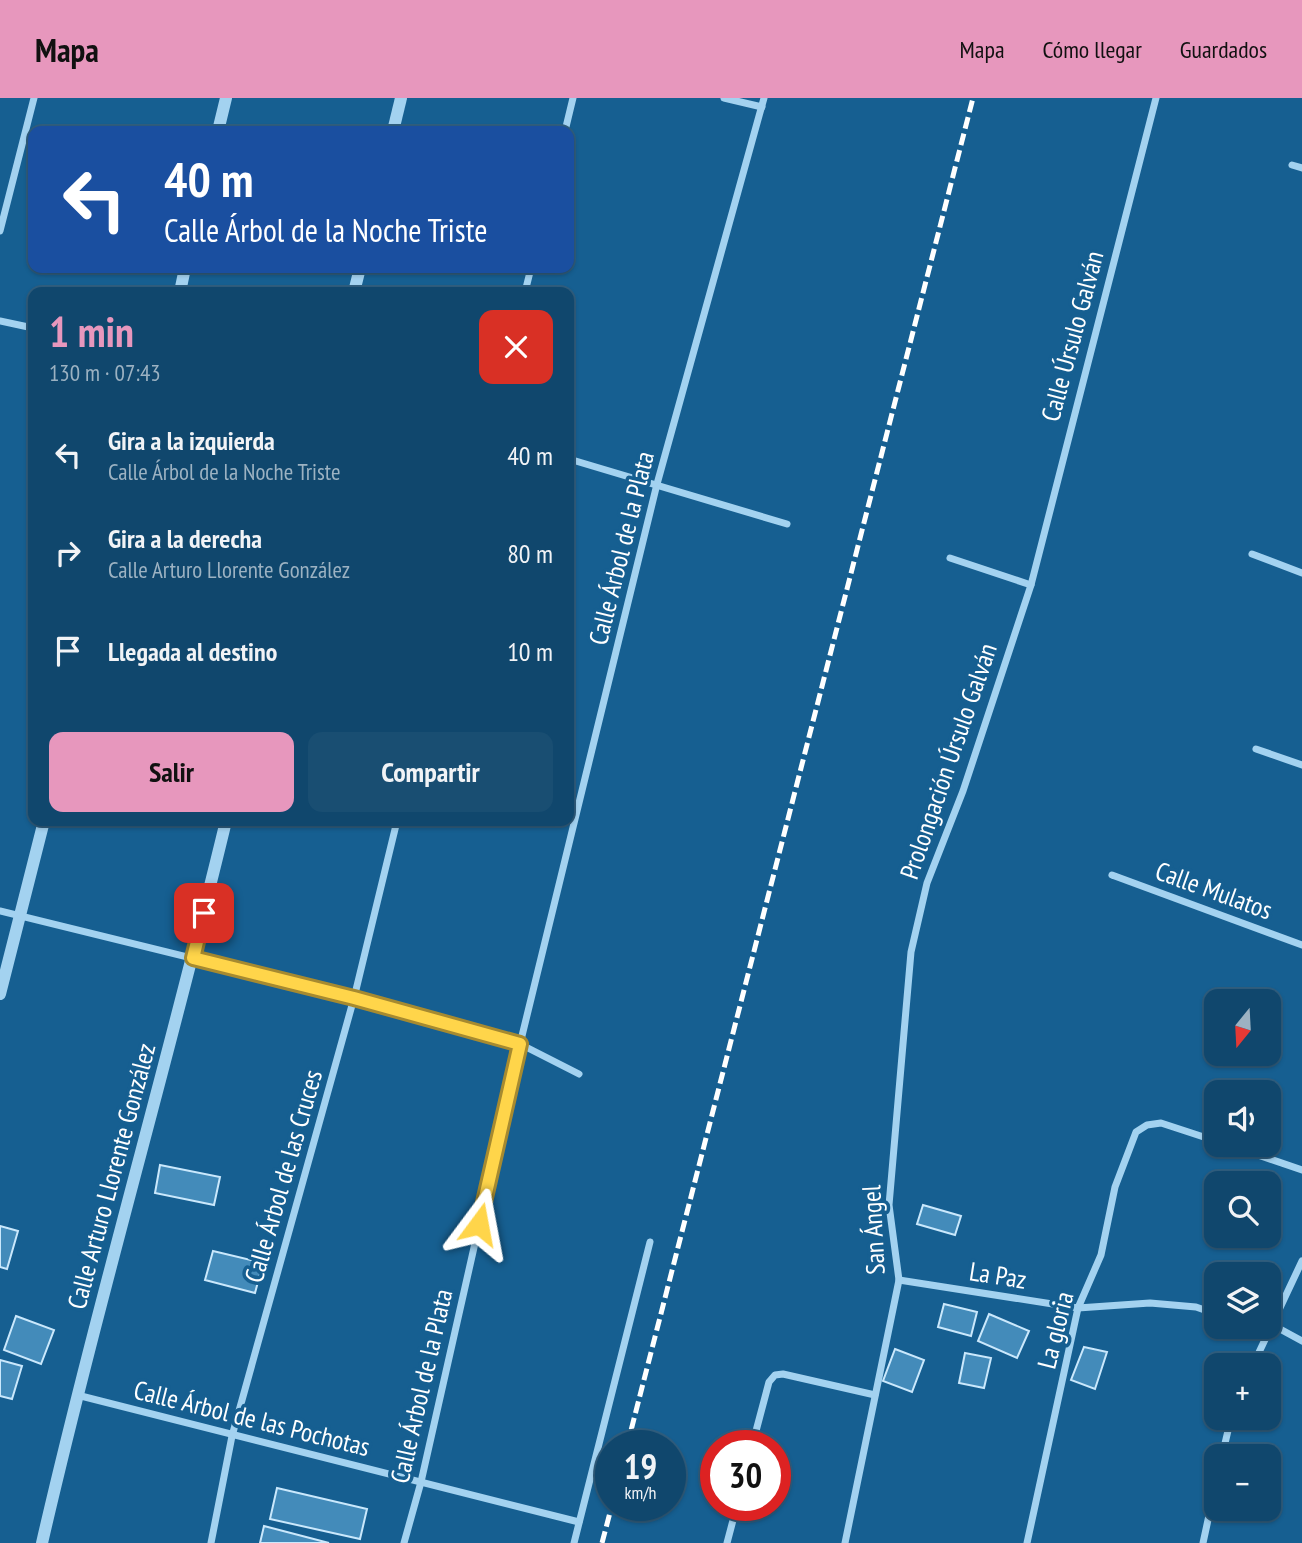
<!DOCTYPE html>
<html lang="es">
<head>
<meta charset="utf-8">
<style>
	:root { --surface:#10476d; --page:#194e72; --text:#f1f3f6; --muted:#9cb2c2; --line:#305f80; --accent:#e797bd }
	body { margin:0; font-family:"PT Sans Narrow",sans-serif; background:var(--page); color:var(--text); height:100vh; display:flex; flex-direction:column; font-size:26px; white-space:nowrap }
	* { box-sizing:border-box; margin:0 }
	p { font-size:23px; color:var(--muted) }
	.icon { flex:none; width:38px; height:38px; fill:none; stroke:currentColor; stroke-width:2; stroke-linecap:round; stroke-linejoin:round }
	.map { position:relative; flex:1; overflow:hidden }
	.side { position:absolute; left:28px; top:189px; width:546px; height:539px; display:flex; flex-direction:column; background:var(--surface); border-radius:14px; box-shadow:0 2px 5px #0004,0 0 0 2px var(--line) }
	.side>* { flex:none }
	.guide { position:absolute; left:28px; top:28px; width:546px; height:147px; border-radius:14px; box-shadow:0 2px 5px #0004,0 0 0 2px var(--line); background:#1a4fa0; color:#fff; overflow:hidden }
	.needle { width:46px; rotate:198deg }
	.tools { position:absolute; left:1204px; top:891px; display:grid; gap:14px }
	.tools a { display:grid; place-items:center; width:77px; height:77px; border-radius:14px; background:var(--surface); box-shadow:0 2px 5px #0004,0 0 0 2px var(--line); font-size:35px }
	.speed { position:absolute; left:595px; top:1332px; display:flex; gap:14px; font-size:35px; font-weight:700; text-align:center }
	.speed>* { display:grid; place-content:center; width:91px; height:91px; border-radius:50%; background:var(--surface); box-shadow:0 2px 5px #0004,0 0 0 2px var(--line); line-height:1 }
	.speed small { font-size:18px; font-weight:400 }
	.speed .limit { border:10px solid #d22; background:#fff; color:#111 }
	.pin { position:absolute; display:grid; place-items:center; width:60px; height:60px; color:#fff; margin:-30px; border-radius:14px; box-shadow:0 4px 10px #0006 }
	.me { position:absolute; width:77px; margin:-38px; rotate:13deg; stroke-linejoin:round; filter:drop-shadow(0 0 5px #0008) }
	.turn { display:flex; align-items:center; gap:24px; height:147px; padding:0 21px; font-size:32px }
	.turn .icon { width:91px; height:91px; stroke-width:2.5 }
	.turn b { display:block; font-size:49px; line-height:60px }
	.round { display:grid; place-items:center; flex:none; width:74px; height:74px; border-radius:14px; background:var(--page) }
	.head { display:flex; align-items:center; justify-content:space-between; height:119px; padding:0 21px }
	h1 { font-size:42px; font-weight:800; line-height:52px; color:var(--accent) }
	.button { display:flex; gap:14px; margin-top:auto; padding:14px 21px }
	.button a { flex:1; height:80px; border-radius:14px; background:var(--accent); color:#111; font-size:28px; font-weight:800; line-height:80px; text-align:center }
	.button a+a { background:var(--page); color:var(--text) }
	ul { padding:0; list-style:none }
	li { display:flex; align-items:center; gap:21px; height:98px; padding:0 21px }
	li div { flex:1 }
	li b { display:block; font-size:26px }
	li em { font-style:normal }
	header { display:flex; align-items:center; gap:42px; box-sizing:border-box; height:98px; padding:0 35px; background:var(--accent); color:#111 }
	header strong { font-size:33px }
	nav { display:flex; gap:38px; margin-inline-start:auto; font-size:24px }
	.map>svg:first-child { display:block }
	.building { fill:#438bba; stroke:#cae8fc; stroke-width:2 }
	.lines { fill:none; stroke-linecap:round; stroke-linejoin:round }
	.minor { stroke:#a3d2f0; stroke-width:7 }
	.tertiary { stroke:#a3d2f0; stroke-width:12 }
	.rail { stroke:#fff; stroke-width:5; stroke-dasharray:12 5; stroke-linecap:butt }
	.route-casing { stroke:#a68a30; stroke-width:18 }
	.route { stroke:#ffd54a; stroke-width:12 }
	.labels { text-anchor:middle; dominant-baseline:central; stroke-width:7; stroke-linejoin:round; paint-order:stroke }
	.street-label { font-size:26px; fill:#fff; stroke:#165f91 }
</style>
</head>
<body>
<header>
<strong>Mapa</strong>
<nav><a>Mapa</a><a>Cómo llegar</a><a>Guardados</a></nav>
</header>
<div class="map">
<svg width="1302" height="1445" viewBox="0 0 1302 1445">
	<rect width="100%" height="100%" fill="#165f91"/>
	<g class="building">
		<path d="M160,1067L220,1079L214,1107L155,1095Z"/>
		<path d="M923,1107L961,1118L955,1137L917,1126Z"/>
		<path d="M0,1128L18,1133L7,1171L0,1169Z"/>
		<path d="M213,1153L263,1165L255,1195L205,1182Z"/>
		<path d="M944,1206L977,1214L971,1238L938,1229Z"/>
		<path d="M989,1216L1029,1233L1017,1260L978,1243Z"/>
		<path d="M16,1218L54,1232L41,1266L4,1252Z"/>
		<path d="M1084,1249L1107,1254L1095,1291L1071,1282Z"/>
		<path d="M895,1251L924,1262L912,1294L883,1283Z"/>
		<path d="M965,1255L991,1260L984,1290L959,1285Z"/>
		<path d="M0,1262L22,1268L12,1301L0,1298Z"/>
		<path d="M277,1390L367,1411L360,1441L270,1421Z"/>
		<path d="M264,1428L329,1445H260Z"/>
	</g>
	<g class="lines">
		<g class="minor">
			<path d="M724,0L762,9"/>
			<path d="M565,33L573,0"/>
			<path d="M1292,67L1302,70"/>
			<path d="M0,133L34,0"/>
			<path d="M525,194L531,170"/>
			<path d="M0,223L33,230"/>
			<path d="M569,361L787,426"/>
			<path d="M1252,456L1302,475"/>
			<path d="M950,460L1031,487"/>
			<path d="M1256,651L1302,667"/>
			<path d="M1112,777L1302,847"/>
			<path d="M0,813L354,900L520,946L579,976"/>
			<path d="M1226,1046L1302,1072"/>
			<path d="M899,1182L1078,1210L1150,1205L1196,1209L1216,1216"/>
			<path d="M1269,1225L1302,1243"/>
			<path d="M1253,1267L1302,1163"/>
			<path d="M77,1297L579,1424"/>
			<path d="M752,1348L769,1284L775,1277L783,1276L875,1297"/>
			<path d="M1222,1358L1231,1320"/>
			<path d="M211,1445L232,1338L354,900L397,723"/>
			<path d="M404,1445L421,1384L520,946L657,386L764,0"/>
			<path d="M574,1445L650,1144"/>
			<path d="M727,1445L737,1407"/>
			<path d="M845,1445L899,1182L889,1107L911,854L927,785L963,693L1031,487L1156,0"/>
			<path d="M1027,1445L1078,1210L1101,1157L1115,1089L1136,1034L1147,1027L1161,1025L1216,1043"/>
			<path d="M1203,1445L1216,1385"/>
		</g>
		<g class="tertiary">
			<path d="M218,33L226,0"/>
			<path d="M393,33L401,0"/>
			<path d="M180,194L185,170"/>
			<path d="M354,194L360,170"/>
			<path d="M0,896L44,723"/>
			<path d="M42,1445C98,1203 168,964 226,723"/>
		</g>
		<g class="rail">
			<path d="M627,1348L973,0"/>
			<path d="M602,1445L612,1407"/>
		</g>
	</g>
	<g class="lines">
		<defs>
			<path id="route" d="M204,815L193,860L354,900L520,946L479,1126"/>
		</defs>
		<use href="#route" class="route-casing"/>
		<use href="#route" class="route"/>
	</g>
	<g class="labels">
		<g class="street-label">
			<text transform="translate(1072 238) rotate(-75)">Calle Úrsulo Galván</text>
			<text transform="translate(621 450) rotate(-76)">Calle Árbol de la Plata</text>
			<text transform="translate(948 663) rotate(-71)">Prolongación Úrsulo Galván</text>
			<text transform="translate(1214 792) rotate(20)">Calle Mulatos</text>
			<text transform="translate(111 1078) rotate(-75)">Calle Arturo Llorente González</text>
			<text transform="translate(283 1078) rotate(-74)">Calle Árbol de las Cruces</text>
			<text transform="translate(873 1132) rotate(-93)">San Ángel</text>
			<text transform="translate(998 1177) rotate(9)">La Paz</text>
			<text transform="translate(1055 1232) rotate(-76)">La gloria</text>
			<text transform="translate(421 1288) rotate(-77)">Calle Árbol de la Plata</text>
			<text transform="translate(252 1320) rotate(14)">Calle Árbol de las Pochotas</text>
		</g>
	</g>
</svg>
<div class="tools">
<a><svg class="needle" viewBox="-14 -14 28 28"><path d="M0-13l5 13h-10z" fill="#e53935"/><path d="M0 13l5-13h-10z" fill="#9cb2c2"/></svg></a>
<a><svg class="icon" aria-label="sound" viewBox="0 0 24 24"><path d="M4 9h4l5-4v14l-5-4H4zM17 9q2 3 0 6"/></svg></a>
<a><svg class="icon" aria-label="search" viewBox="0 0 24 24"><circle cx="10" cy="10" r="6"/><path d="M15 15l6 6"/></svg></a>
<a><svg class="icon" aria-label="layers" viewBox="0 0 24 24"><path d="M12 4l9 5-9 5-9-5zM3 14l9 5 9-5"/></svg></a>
<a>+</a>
<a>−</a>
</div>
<div class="speed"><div>19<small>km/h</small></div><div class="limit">30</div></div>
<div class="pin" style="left:204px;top:815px;background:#d93025"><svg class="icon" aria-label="arrive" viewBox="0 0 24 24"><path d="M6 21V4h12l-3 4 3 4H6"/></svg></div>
<svg class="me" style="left:479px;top:1126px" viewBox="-20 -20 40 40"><path d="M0-17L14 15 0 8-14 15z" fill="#ffd54a" stroke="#fff" stroke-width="4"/></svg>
<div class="guide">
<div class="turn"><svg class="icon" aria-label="left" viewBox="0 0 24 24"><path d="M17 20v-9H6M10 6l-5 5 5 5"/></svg><div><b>40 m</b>Calle Árbol de la Noche Triste</div></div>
</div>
<section class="side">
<div class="head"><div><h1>1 min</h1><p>130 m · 07:43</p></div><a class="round" style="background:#d93025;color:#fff"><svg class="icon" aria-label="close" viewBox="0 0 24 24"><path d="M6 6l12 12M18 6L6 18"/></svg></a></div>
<ul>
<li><svg class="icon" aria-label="left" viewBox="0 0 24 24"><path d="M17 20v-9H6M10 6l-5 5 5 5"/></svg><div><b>Gira a la izquierda</b><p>Calle Árbol de la Noche Triste</p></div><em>40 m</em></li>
<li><svg class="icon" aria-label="right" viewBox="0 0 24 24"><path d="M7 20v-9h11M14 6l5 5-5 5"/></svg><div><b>Gira a la derecha</b><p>Calle Arturo Llorente González</p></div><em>80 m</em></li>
<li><svg class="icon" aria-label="arrive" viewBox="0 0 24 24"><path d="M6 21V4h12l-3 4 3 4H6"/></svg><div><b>Llegada al destino</b></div><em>10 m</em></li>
</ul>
<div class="button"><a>Salir</a><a>Compartir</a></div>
</section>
</div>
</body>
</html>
